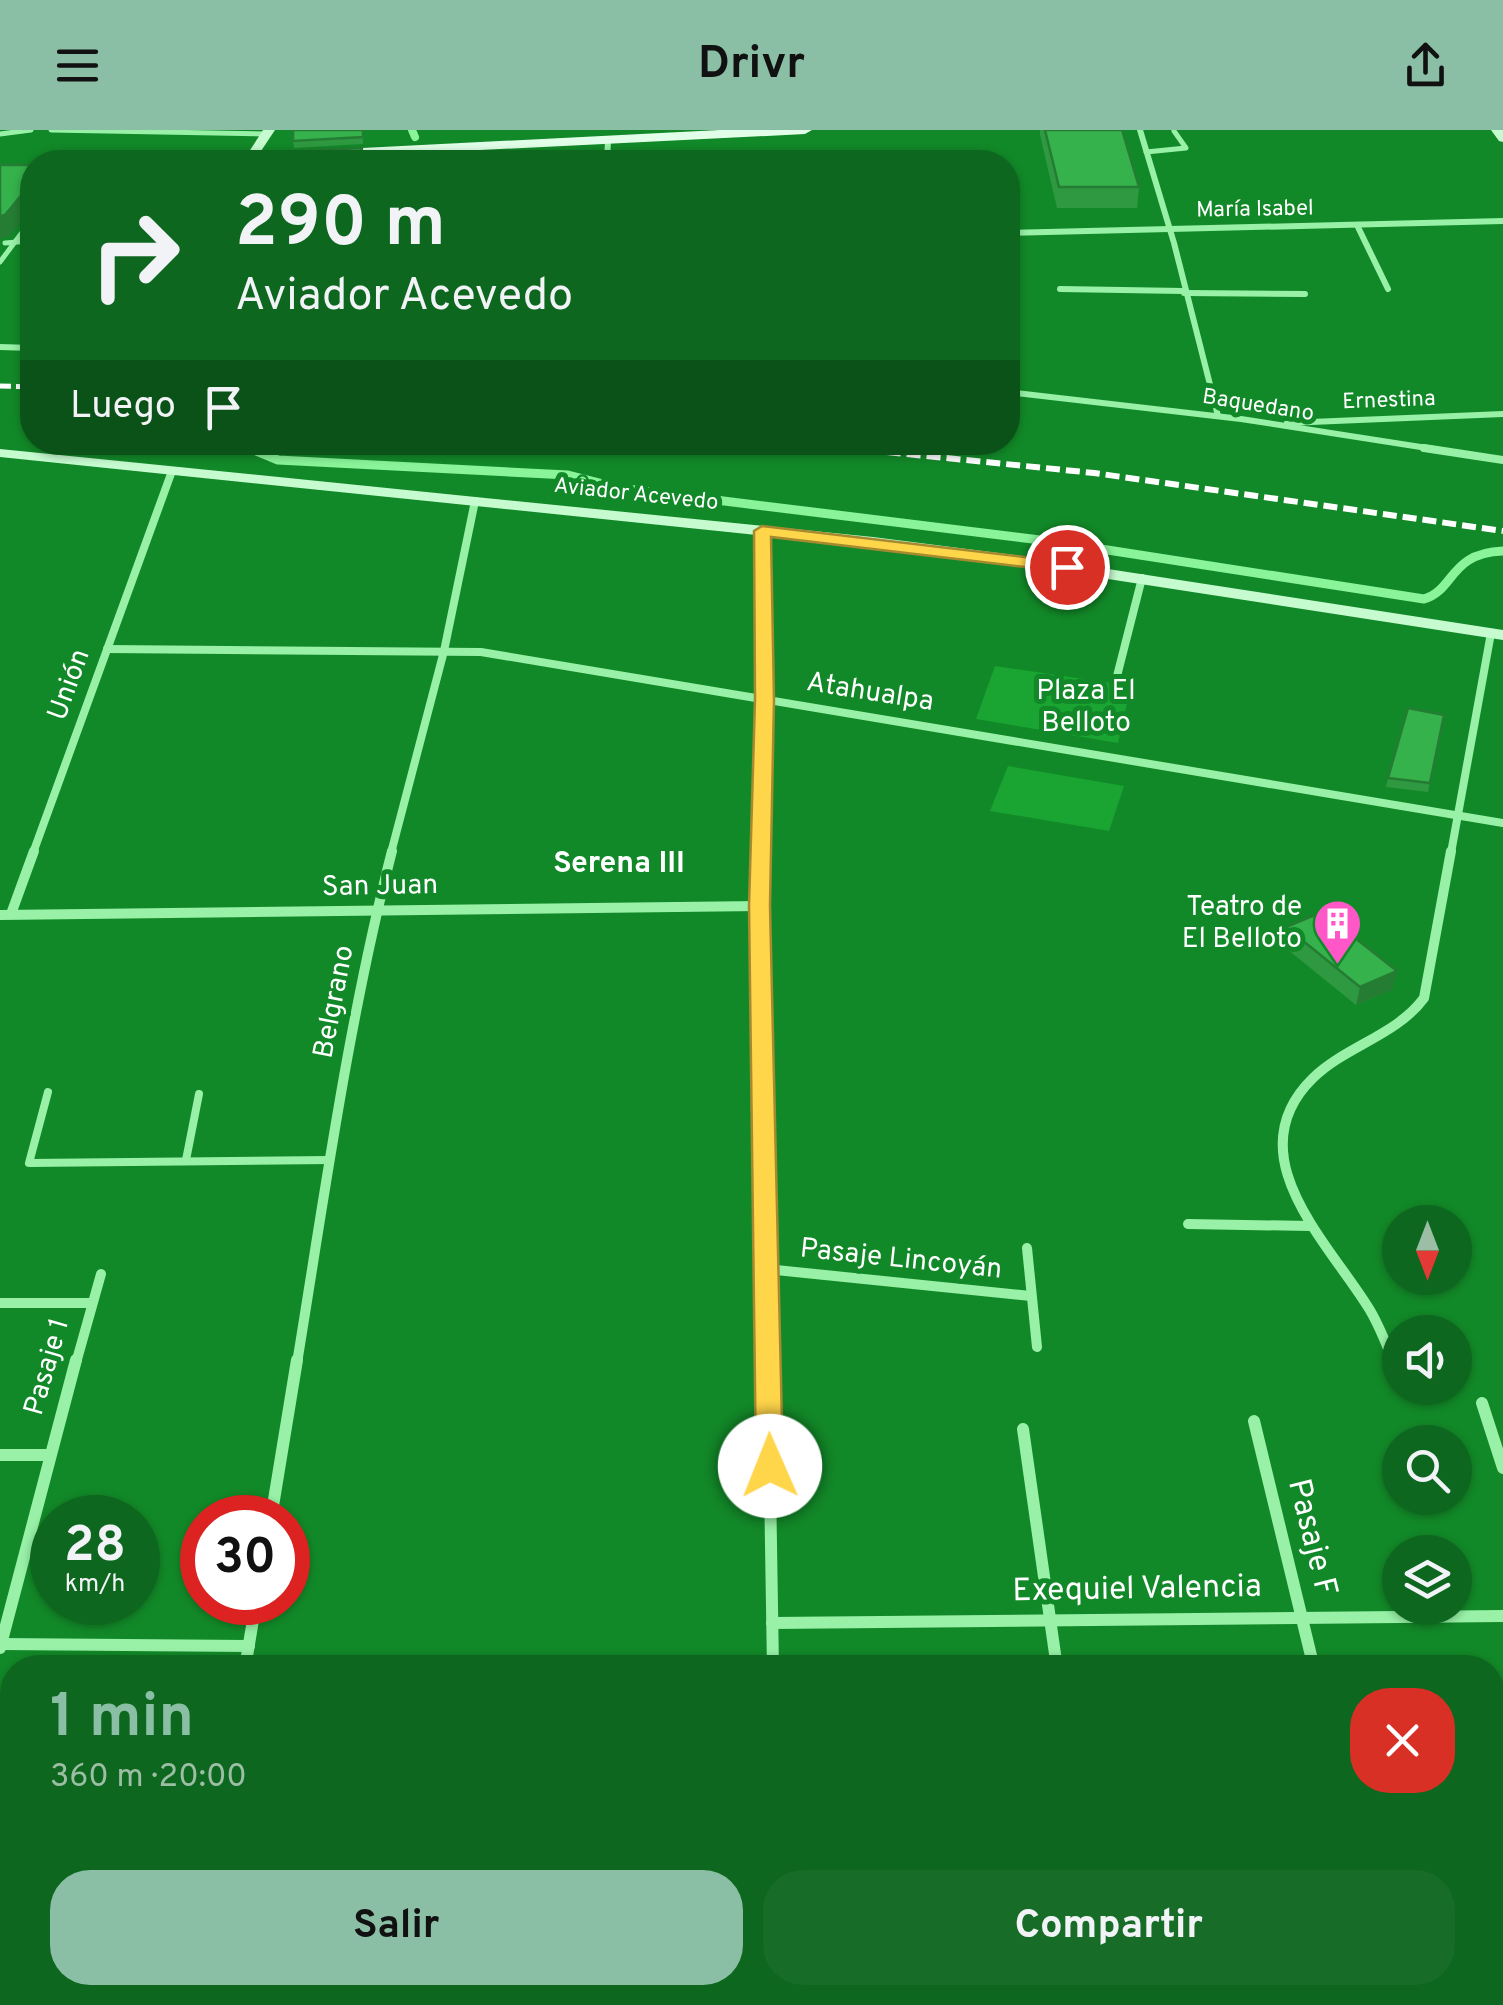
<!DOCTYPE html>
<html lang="es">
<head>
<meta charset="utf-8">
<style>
	:root { --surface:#0e671e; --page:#176d27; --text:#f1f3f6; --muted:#9bbea4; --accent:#8abfa5 }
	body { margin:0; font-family:Overpass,sans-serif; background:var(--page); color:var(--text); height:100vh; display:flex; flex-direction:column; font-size:38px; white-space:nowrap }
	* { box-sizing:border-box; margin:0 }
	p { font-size:32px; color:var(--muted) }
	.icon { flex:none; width:55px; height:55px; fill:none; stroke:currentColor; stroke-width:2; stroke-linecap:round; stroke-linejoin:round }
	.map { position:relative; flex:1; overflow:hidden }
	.sheet { position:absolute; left:0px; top:1525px; width:1505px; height:350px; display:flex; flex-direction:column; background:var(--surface); border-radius:40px 40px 0 0; box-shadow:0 2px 8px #0004 }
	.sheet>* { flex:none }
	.guide { position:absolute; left:20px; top:20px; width:1000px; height:305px; border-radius:40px; box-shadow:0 2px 8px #0004; background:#0e671e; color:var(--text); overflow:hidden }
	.needle { width:65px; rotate:180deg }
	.fabs { position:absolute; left:1382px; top:1075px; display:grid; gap:20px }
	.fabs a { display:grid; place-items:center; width:90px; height:90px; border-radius:50%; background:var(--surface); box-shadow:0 2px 8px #0004; font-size:50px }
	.speed { position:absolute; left:30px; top:1365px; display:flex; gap:20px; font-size:50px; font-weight:700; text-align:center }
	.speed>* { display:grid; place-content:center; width:130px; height:130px; border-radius:50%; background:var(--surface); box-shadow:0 2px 8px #0004; line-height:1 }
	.speed small { font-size:25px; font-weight:400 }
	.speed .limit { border:15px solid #d22; background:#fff; color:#111 }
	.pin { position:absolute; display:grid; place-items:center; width:85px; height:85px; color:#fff; margin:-42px; border:5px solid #fff; border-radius:50%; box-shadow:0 2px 10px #0007 }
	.me { position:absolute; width:110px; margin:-55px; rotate:359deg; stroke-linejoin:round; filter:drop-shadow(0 0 8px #0008) }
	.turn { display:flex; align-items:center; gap:35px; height:210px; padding:0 50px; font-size:45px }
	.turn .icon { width:130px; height:130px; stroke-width:2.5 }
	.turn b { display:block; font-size:70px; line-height:85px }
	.then { display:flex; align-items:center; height:95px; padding:0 50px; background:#0003; gap:20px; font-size:38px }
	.round { display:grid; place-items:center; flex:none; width:105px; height:105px; border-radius:40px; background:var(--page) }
	.headline { display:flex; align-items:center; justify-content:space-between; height:170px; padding:0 50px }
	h1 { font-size:60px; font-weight:700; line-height:75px; color:var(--accent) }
	.primary-button { display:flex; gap:20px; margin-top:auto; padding:20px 50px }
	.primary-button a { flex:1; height:115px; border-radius:40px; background:var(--accent); color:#111; font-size:40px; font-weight:700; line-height:115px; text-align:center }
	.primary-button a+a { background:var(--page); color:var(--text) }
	header { display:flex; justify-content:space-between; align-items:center; height:130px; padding:0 50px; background:var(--accent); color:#111; font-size:45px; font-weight:700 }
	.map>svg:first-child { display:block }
	.green { fill:#1aa431 }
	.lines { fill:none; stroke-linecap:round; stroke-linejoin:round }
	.stream-far1 { stroke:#89f49a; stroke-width:8 }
	.stream { stroke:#89f49a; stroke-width:9 }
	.service-far1 { stroke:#98f1a7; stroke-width:5 }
	.service { stroke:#98f1a7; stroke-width:8 }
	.minor-far3 { stroke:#98f1a7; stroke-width:6 }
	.minor-far2 { stroke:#98f1a7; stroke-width:8 }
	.minor-far1 { stroke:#98f1a7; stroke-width:10 }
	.minor { stroke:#98f1a7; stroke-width:12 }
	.secondary { fill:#c6fbd0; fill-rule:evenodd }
	.primary { fill:#e1ffe8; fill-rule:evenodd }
	.rail-far1 { stroke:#fff; stroke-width:5; stroke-dasharray:11 5; stroke-linecap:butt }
	.rail { stroke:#fff; stroke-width:6; stroke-dasharray:14 6; stroke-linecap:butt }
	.wall { fill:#2e9940 }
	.shaded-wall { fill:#257d34 }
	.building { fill:#35b24b; stroke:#257d34; stroke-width:2.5 }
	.route { fill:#ffd54a; stroke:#a68a30; stroke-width:2.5 }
	.labels { text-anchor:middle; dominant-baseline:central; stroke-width:10; stroke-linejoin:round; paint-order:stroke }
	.far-street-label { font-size:22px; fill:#fff; stroke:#128928 }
	.street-label { font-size:28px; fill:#fff; stroke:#128928 }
	.park-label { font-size:28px; fill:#fff; stroke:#128928 }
	.poi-label { font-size:28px; fill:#fff; stroke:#128928; text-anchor:end }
	.neighbourhood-label { font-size:30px; font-weight:bold; fill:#fff; stroke:#128928 }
	.near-street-label { font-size:32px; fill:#fff; stroke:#128928 }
</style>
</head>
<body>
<header><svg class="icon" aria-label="menu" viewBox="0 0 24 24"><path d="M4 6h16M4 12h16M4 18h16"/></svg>Drivr<svg class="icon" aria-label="share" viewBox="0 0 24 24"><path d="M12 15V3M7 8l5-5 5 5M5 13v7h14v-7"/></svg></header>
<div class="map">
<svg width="1503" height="1875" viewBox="0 0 1503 1875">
	<rect width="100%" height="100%" fill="#128928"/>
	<g class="green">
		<path d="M995,536L1131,556L1118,613L976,589Z"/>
		<path d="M1008,636L1124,656L1109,701L990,681Z"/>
	</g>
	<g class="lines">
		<g class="stream-far1">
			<path d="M412,0L415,7"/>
			<path d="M236,312L255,320"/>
		</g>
		<path class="stream" d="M249,318L278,330L568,345L619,358L1056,412L1424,469C1455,460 1449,423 1503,421"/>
		<g class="service-far1">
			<path d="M51,0L266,4"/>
			<path d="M0,4L31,0"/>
			<path d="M1146,22L1186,18L1174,1"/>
			<path d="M5,113L30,111"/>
			<path d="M0,132L32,89"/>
		</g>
		<g class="service">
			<path d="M48,962L29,1033L330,1030"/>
			<path d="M186,1030L199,964"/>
		</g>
		<g class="minor-far3">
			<path d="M1140,0L1174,113L1218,286"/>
			<path d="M607,32L608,10"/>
			<path d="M1357,95L1388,159"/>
			<path d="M1008,103L1503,91"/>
			<path d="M1060,159L1183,161"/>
			<path d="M1184,163L1305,164"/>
			<path d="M0,217L32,218"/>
			<path d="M1008,262L1241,289L1440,320"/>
			<path d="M1287,293L1503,284"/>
		</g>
		<g class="minor-far2">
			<path d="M1424,318L1503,330"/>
			<path d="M107,519L481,522L1503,693"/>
			<path d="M1116,550L1142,448"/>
			<path d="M33,723L172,341"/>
			<path d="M391,723L444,521L475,371"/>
			<path d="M761,723L765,569L762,401"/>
			<path d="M1451,723L1491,503"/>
		</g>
		<g class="minor-far1">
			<path d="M761,721L768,1233"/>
			<path d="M11,784L34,721"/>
			<path d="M0,785L760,776"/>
			<path d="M1188,1094L1310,1096"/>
			<path d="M1027,1118L1037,1217"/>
			<path d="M766,1139L1031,1166"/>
			<path d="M0,1173H92"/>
			<path d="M76,1233L101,1144"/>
			<path d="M297,1233C325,1062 349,888 392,721"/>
			<path d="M1394,1233C1386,1214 1379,1194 1368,1177C1327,1111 1235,1024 1313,948C1346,916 1397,905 1424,868L1451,721"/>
		</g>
		<g class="minor">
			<path d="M768,1230L773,1538"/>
			<path d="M1393,1230L1400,1246"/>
			<path d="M1482,1273L1503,1338"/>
			<path d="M1254,1291L1314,1538"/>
			<path d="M1023,1299L1057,1538"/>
			<path d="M0,1325H49"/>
			<path d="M271,1388L297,1230"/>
			<path d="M772,1493L1503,1486"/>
			<path d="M0,1514L249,1516"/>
			<path d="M0,1518L76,1230"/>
			<path d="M245,1538L256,1472"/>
			<path d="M777,1862V1875"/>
			<path d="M1102,1862L1103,1875"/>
			<path d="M1387,1862L1390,1875"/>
			<path d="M183,1875L185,1862"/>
		</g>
		<g class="secondary">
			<path d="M263,0H275L255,30H247L245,28Z"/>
			<path d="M1491,0H1503V12L1499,11Z"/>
			<path d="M0,319L873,407L1030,427L1503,500V510L1030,437L873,417L0,327Z"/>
		</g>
		<path class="primary" d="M720,0H812L805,4L239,32H155L162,28Z"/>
		<g class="rail-far1">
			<path d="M0,256L32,257"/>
			<path d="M792,312L872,320"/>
		</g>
		<path class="rail" d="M847,318L1094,343L1503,401"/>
	</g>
	<g class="wall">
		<path d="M1040,0H1122L1139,57L1137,78H1057L1040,5Z"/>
		<path d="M363,4V14L294,18L293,11Z"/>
		<path d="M1444,585L1428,662L1386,657L1388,648Z"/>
		<path d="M1286,797L1392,860L1356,875L1282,815Z"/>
	</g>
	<g class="shaded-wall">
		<path d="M32,52V78L10,106L0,109V86Z"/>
		<path d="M1397,841L1392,860L1356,875L1360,857Z"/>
	</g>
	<g class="building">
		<path d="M293,0H363V7L293,11Z"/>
		<path d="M1045,0H1122L1139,57H1059Z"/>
		<path d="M362,18L359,32H292V21Z"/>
		<path d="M0,35H32V52L5,85L0,86Z"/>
		<path d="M1408,578L1444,585L1430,653L1388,648Z"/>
		<path d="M1322,782L1397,841L1360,857L1286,797Z"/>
	</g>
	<path class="route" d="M762,396L1067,432L1076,437L1067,442L771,407L774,569L770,776L783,1336L779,1343L770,1346L760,1343L756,1336L749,776L755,569L754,401Z"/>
	<defs>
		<symbol id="building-pin" viewBox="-11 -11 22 30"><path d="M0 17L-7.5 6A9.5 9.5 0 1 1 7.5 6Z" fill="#ff57c7" stroke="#128928"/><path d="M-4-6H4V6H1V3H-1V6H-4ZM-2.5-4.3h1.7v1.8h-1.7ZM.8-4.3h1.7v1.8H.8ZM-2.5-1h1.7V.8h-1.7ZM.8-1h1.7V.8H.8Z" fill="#fff"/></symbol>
	</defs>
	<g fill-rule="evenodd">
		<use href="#building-pin" x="1310" y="766" width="55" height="75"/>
	</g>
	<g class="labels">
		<g class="far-street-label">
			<text transform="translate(1255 80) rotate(-1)">María Isabel</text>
			<text transform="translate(1389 271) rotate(-2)">Ernestina</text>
			<text transform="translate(1258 276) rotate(9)">Baquedano</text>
			<text transform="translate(636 365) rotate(6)">Aviador Acevedo</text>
		</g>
		<g class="street-label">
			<text transform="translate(70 555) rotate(-70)">Unión</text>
			<text transform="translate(870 563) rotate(9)">Atahualpa</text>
			<text transform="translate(380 757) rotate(-1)">San Juan</text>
			<text transform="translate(335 872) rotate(-79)">Belgrano</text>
			<text transform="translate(901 1130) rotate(6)">Pasaje Lincoyán</text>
			<text transform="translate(48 1237) rotate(-74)">Pasaje 1</text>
		</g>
		<g class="park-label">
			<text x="1086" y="562">Plaza El<tspan x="1086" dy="32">Belloto</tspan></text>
		</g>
		<g class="poi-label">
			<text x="1302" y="778">Teatro de<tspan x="1302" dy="32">El Belloto</tspan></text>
		</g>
		<g class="neighbourhood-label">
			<text x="619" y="734">Serena III</text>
		</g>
		<g class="near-street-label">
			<text transform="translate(1311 1408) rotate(76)">Pasaje F</text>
			<text transform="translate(1137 1460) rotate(-1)">Exequiel Valencia</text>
		</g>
	</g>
</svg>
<div class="fabs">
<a><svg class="needle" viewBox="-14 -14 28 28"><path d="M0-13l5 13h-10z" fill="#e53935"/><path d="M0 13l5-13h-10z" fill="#9bbea4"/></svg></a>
<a><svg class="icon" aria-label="sound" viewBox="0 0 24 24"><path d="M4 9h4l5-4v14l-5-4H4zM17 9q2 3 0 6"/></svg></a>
<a><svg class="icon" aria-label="search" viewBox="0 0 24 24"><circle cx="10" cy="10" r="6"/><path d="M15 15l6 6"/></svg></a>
<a><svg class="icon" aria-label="layers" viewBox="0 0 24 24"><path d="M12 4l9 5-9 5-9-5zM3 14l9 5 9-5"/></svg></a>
</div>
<div class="speed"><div>28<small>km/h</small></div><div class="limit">30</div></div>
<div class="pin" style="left:1067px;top:437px;background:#d93025"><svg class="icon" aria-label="arrive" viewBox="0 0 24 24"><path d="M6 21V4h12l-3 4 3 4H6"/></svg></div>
<svg class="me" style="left:770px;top:1336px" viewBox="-20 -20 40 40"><circle r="19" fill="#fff"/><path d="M0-13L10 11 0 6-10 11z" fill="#ffd54a"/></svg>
<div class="guide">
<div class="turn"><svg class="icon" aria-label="right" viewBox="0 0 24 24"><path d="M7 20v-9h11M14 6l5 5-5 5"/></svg><div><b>290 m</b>Aviador Acevedo</div></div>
<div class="then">Luego<svg class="icon" aria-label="arrive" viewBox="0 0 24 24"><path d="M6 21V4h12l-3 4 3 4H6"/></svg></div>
</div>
<section class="sheet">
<div class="headline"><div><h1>1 min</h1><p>360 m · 20:00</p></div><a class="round" style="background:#d93025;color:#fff"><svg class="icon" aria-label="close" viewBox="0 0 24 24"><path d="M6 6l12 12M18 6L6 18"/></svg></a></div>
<div class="primary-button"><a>Salir</a><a>Compartir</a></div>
</section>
</div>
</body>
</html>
